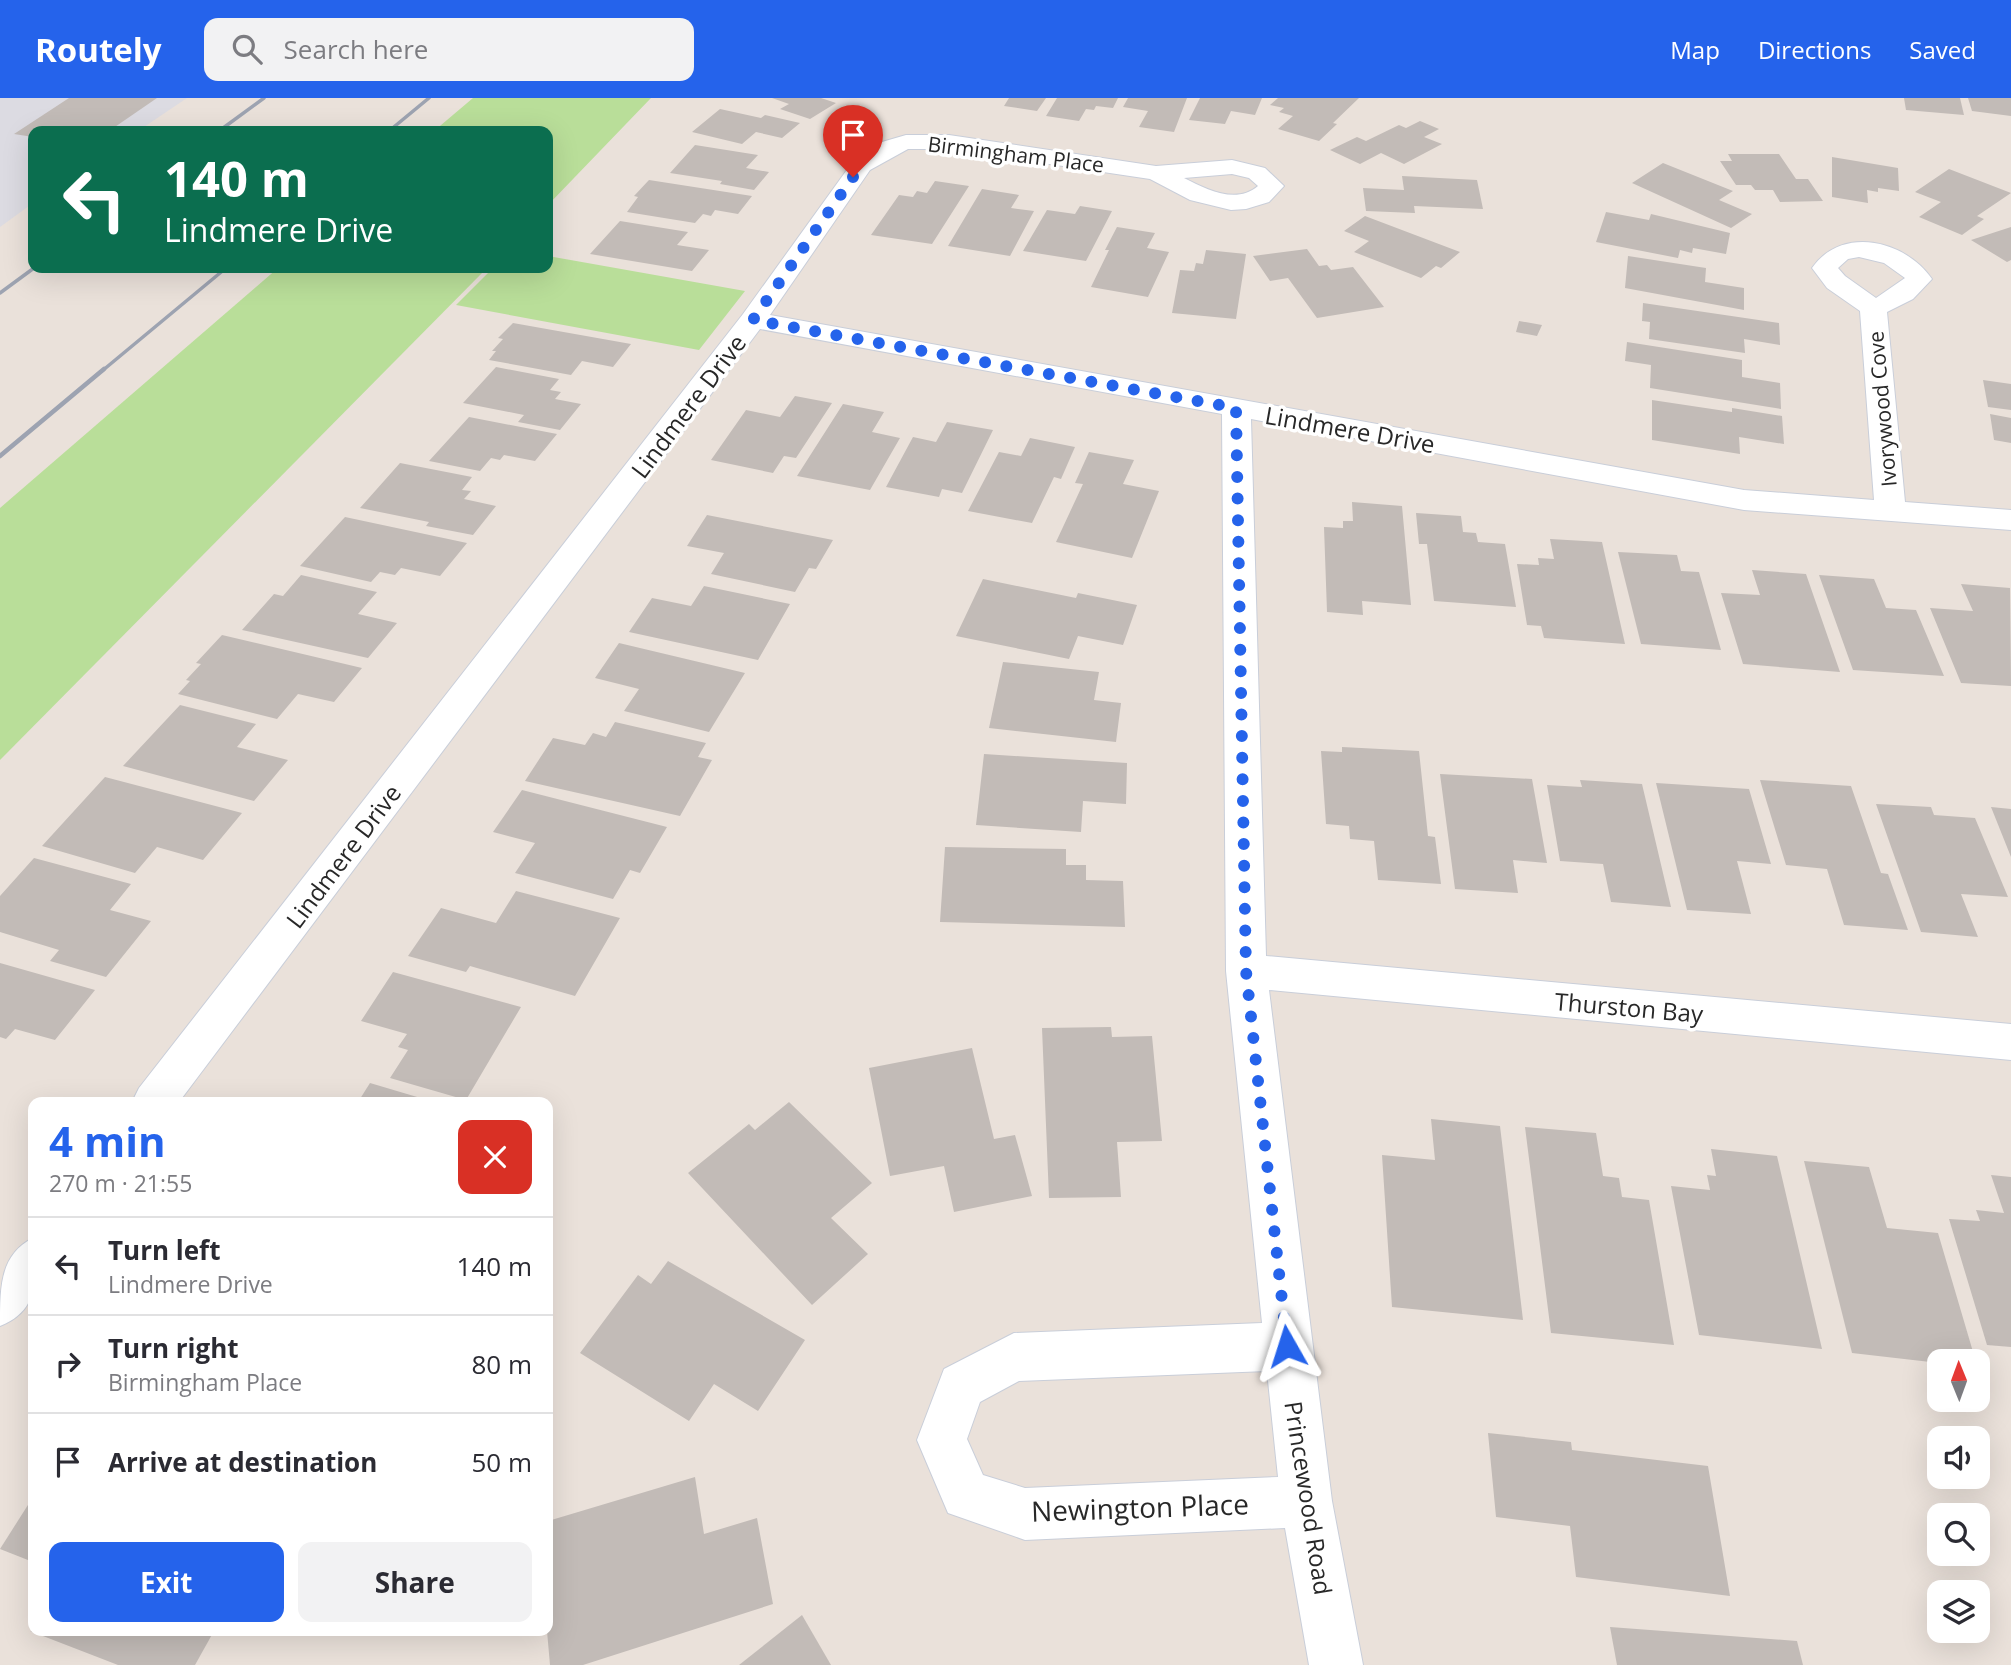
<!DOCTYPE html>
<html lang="en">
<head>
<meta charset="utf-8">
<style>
	:root { --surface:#fff; --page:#f2f2f3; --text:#2b2b33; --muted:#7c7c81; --line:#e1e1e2; --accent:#2563eb }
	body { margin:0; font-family:"Open Sans",sans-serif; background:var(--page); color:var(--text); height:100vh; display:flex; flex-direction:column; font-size:26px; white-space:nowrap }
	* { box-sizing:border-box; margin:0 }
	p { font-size:23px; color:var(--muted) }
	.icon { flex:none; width:38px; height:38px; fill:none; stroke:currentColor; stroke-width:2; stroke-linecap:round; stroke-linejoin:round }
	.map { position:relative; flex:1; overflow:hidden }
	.details { position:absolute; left:28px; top:999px; width:525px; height:539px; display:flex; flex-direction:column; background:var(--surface); border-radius:14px; box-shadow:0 7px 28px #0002 }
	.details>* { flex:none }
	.top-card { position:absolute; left:28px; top:28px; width:525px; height:147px; border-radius:14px; box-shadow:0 7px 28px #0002; background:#0b6e4f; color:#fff; overflow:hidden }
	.needle { width:46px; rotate:359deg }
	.controls { position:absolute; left:1927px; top:1251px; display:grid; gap:14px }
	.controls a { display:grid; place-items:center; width:63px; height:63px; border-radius:14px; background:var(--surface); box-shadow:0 7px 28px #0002; font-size:35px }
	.pin { position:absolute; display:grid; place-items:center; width:60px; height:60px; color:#fff; margin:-72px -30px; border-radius:50% 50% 50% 0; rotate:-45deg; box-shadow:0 0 7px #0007 }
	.pin .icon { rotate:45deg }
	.me { position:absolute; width:77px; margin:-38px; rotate:354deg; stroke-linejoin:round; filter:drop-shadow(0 0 5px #0008) }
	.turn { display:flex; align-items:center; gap:24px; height:147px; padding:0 21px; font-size:32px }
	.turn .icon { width:91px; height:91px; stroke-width:2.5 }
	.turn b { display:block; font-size:49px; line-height:60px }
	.round { display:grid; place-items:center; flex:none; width:74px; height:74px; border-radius:14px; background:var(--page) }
	.overview { display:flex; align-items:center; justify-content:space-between; height:119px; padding:0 21px }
	h1 { font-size:42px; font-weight:700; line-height:52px; color:var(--accent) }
	.cta { display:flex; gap:14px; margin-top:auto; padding:14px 21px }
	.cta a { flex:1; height:80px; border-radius:14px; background:var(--accent); color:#fff; font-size:28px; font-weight:700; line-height:80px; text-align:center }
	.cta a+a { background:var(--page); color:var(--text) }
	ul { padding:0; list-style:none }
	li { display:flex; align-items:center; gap:21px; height:98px; padding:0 21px; border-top:2px solid var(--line) }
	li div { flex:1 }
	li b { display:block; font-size:26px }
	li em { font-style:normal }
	header { display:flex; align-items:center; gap:42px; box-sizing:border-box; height:98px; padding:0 35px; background:var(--accent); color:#fff }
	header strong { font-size:33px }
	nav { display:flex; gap:38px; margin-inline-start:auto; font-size:24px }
	.search { width:490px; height:63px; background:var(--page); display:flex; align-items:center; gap:18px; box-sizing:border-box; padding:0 24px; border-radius:14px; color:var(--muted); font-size:26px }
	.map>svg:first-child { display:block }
	.industrial { fill:#dcdbe2 }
	.green { fill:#b9de99 }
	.building { fill:#c2bbb7 }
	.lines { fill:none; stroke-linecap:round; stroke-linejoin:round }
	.minor-casing { stroke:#c9ced9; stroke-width:2 }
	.minor { fill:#fff; fill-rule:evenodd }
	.rail-far1 { stroke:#9da3b1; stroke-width:3.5 }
	.rail { stroke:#9da3b1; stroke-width:4.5 }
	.route { stroke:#2563eb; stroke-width:12; stroke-dasharray:0 21.6 }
	.labels { text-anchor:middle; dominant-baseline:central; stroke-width:7; stroke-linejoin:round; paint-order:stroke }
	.far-street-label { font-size:21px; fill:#282828; stroke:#fff }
	.street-label { font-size:24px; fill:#282828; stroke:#fff }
	.near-street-label { font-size:28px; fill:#282828; stroke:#fff }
</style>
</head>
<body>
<header>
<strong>Routely</strong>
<div class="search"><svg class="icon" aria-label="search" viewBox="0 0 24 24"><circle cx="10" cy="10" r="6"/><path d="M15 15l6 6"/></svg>Search here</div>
<nav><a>Map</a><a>Directions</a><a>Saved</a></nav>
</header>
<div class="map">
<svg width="2011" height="1567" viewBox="0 0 2011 1567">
	<rect width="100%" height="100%" fill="#eae1da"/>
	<path class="industrial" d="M0,0H187L138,33H33V105L0,129Z"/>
	<g class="green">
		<path d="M473,0H651L548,107V33H434Z"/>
		<path d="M548,158L745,193L699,252L456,207L493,170H548Z"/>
		<path d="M278,170H487L0,662V410Z"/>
	</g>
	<g class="building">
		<path d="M69,0H157L109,33H33V39L14,36Z"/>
		<path d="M772,0H821L836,5L810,21L780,11L789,6Z"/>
		<path d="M1009,0H1046L1037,13L1004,8Z"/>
		<path d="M1057,0H1118L1113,10L1096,8L1094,12L1086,11L1079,23L1046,18Z"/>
		<path d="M1128,0H1187L1174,34L1139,29L1148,13L1123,9Z"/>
		<path d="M1200,0H1262L1255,17L1231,13L1225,26L1189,22Z"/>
		<path d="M1278,0H1359L1333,25L1337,26L1319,43L1278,31L1293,18L1279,14L1284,10L1270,7Z"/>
		<path d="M1904,0H1960L1964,17L1906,12Z"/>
		<path d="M1968,0H2011V18L1972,13Z"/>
		<path d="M720,11L761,20L765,17L800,25L782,40L756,34L742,46L692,34Z"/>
		<path d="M1420,23L1439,31L1424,39L1442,46L1404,66L1381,55L1360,66L1330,52L1357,39L1366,43L1399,27L1406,30Z"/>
		<path d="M695,47L758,57L746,70L769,74L754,92L720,86L722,83L670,75Z"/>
		<path d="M1728,56H1779L1796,81H1808L1823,103L1780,104L1773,92H1755L1751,87H1736L1720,63H1732Z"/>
		<path d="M1832,59L1898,70L1899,93L1878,90V94L1867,92L1868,105L1832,99Z"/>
		<path d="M1663,65L1733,93L1719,102L1752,116L1731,130L1632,85Z"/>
		<path d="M1949,71L2011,95L1977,118L1984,121L1962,137L1919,119L1941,104L1915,94Z"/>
		<path d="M1402,78L1477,82L1483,111L1414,108L1415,115L1366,113L1363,90L1404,92Z"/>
		<path d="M649,82L752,98L738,116L715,112L711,118L703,116L695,125L627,114L638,99L634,98Z"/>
		<path d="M935,83L969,88L932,146L871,137L899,97L913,99L917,93L927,95Z"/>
		<path d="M982,91L1019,97L1011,110L1034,113L1010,158L948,148Z"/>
		<path d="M1080,108L1112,113L1086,163L1023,153L1047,112L1075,116Z"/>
		<path d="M1606,114L1649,122L1651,116L1730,135L1726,156L1693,150L1692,155L1680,152L1678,160L1596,144Z"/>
		<path d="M1365,118L1460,154L1441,170L1436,168L1421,180L1354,154L1369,143L1344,133Z"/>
		<path d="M620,123L688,134L677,147L709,152L692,173L590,156Z"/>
		<path d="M1117,129L1155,135L1147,150L1169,154L1148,199L1091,189L1109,152H1105Z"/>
		<path d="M2011,129V162L2007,164L1971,142Z"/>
		<path d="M1307,151L1319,168L1327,167L1331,172L1353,169L1384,209L1317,220L1288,180L1270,183L1253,158Z"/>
		<path d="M1206,152L1246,156L1236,221L1172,215L1180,172L1194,173L1196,165L1203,166Z"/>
		<path d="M1628,158L1706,170L1705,184L1744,190V212L1625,190Z"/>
		<path d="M1643,205L1779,225L1780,247L1744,241L1745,255L1649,241L1650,224L1642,223Z"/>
		<path d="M1519,223L1542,227L1537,238L1516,234Z"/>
		<path d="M513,225L631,246L613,269L582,263L571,277L489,262L496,253H492L503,241L498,240Z"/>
		<path d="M1627,244L1742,262V279L1780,285L1781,311L1650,290L1651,267L1625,263Z"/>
		<path d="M496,269L559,281L550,292L561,294L555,301L581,306L560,332L518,324L524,317L463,305Z"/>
		<path d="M1983,282L2011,286V312L1988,309Z"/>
		<path d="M795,298L832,305L796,360L784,358L773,375L711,362L746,312L780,319Z"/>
		<path d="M1652,302L1732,314V310L1782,318L1784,346L1739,339L1740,356L1652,342Z"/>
		<path d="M843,306L884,314L872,334L900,340L870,392L797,378Z"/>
		<path d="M1990,316L2011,320V345L1994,342Z"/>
		<path d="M469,319L557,336L535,363L504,357L500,362L491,360L480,373L429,363Z"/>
		<path d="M947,324L993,332L962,395L942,391L939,399L886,389L913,339L936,344Z"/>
		<path d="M1030,340L1075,349L1061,381L1054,379L1032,425L968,413L999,354L1021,358Z"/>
		<path d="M1089,354L1134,362L1123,386L1159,393L1132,460L1056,444L1083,386L1075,385Z"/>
		<path d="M400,365L472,379L462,392L471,393L464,401L496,408L473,437L426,428L429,424L360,410Z"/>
		<path d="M1352,404L1402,408L1411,507L1362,503L1363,517L1327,514L1324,429L1343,430V423H1353Z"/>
		<path d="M1416,415L1461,418L1463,434L1476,435L1478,444L1505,446L1516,509L1434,503L1427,446H1419Z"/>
		<path d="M707,417L833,442L816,471L809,470L795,494L711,476L724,455L687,448Z"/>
		<path d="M345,419L467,445L440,478L401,470L395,477L380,474L371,484L300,468Z"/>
		<path d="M1550,441L1602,444L1625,546L1544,540L1541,528L1527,527L1517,466L1539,467L1538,460L1554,461Z"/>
		<path d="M1618,454L1677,457L1681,473L1699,474L1721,552L1641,546Z"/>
		<path d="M1752,472L1806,476L1840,574L1743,566L1721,495L1760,497Z"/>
		<path d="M301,477L377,494L358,516L397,525L368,560L242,532L274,496L283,498Z"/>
		<path d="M1819,477L1874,481L1886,510L1916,512L1944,578L1853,572Z"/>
		<path d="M983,481L1076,500L1078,495L1137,507L1123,547L1078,538L1069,561L956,538Z"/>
		<path d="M1961,486L2010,490L2011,588L1961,585L1930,510L1973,513Z"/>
		<path d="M704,488L790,506L758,562L629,534L652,500L691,508Z"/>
		<path d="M222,537L362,570L334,604L298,596L277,621L178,596L190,583L186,582L201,566L196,565Z"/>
		<path d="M619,545L745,575L709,634L624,613L639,591L595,580Z"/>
		<path d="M1003,564L1099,574L1094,602L1121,605L1116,644L989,630Z"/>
		<path d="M180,607L256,626L237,649L288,662L254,703L123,668Z"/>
		<path d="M615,624L706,645L698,659L712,662L680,718L525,683L553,640L585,647L593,635L606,639Z"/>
		<path d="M1342,649L1419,653L1428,738L1435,739L1441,786L1378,782L1374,743L1350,741L1349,728L1326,726L1321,653L1342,654Z"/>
		<path d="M984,656L1127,665L1126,706L1083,703L1081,734L976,727Z"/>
		<path d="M1440,676L1532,681L1547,765L1513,762L1518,795L1455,791Z"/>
		<path d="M105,679L242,715L203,762L157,749L135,775L42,748Z"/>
		<path d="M1580,682L1642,686L1671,809L1611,804L1603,766L1560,763L1547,687L1582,689Z"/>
		<path d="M1760,682L1851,688L1881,775L1888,776L1908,832L1844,827L1827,771L1786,767Z"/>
		<path d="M1656,685L1749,691L1771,766L1737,763L1751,816L1687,812Z"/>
		<path d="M522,692L667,729L640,775L630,772L613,801L515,775L535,745L493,734Z"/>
		<path d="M1876,706L1931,709L1934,717L1975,720L2008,799L1961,796L1978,839L1921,834Z"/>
		<path d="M1991,709L2011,711V759Z"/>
		<path d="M945,749L1066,751V767H1086V782L1123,783L1125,829L940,824Z"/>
		<path d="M34,760L131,786L110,812L151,823L106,879L50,863L59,852L0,834V798Z"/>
		<path d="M516,793L620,820L575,898L470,868L466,874L408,858L441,810L496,825Z"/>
		<path d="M0,865L95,892L55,942L15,931L6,941L0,939Z"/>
		<path d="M393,874L521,909L466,1002L390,980L408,952L398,949L407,936L361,923Z"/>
		<path d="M1111,929L1112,939L1152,938L1162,1043L1117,1044L1121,1099L1049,1100L1042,930Z"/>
		<path d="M972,950L994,1041L1015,1037L1032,1098L954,1114L944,1068L890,1078L869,970Z"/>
		<path d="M370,985L434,1004H358Z"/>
		<path d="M789,1004L872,1085L831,1120L868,1156L812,1207L688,1075L749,1026L755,1032Z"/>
		<path d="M1431,1021L1500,1028L1523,1222L1392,1209L1382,1057L1435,1062Z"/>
		<path d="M1525,1029L1596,1035L1603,1078L1619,1080L1622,1099L1649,1102L1674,1247L1551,1235Z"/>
		<path d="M1711,1051L1777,1058L1822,1251L1699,1237L1671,1088L1710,1092L1707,1077L1716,1078Z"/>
		<path d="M1804,1063L1869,1069L1887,1130L1938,1135L1976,1264L1939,1265L1852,1255Z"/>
		<path d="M1991,1077L2011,1079V1249L1987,1247L1949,1121L1980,1123L1976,1112L2004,1115Z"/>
		<path d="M668,1163L805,1242L758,1313L714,1286L689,1323L580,1255L638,1177L651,1186Z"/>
		<path d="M1488,1335L1571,1344L1572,1352L1708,1368L1730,1498L1576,1479L1570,1428L1496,1419Z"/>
		<path d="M695,1379L704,1436L757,1420L773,1506L583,1567H550L547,1533L548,1483L552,1482L548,1423Z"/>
		<path d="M33,1399V1464L0,1451Z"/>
		<path d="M802,1517L831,1567H739Z"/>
		<path d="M1610,1529L1797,1543L1803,1567H1617Z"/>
		<path d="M30,1533H214L195,1567H118Z"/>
	</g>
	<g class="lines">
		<defs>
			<g id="minor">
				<path d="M906,37H949L1156,68L1232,62L1265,70L1284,88L1269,104L1246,111L1231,112L1190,102L1150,81L949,51H908L870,72L770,217L1744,392L1874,402L1860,213L1827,190L1812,170C1842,127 1905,142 1932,181L1913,201L1887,214L1905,404L2011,412V432L1744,412L1251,321L1266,858L2011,926V962L1269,892L1332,1403L1363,1567H1309L1285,1430L1025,1442L948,1415L917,1342L944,1271L1014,1235L1262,1225L1226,873L1222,316L760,231L179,1004H132L139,990L743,216L854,62L882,44ZM1232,76L1249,80L1258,88C1236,107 1206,91 1184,80ZM1859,159L1884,165L1905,180L1876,200L1845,178L1838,170L1848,161ZM1267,1273L1278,1379L1025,1390L983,1377L967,1341L980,1304L1019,1283Z"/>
				<path d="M33,1140C35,1178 42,1211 0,1228C0,1188 0,1157 33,1140Z"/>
			</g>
		</defs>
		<use href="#minor" class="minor-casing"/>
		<use href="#minor" class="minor"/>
		<g class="rail-far1">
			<path d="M219,33L264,0"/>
			<path d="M389,33L429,0"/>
			<path d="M0,195L34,170"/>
			<path d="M102,273L226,170"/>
		</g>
		<path class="rail" d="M0,358L104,271"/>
	</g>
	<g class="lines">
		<path class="route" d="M853,79L753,222L1236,310L1246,873L1287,1248"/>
	</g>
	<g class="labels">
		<g class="far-street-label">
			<text transform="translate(1016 56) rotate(7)">Birmingham Place</text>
			<text transform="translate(1882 311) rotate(-95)">Ivorywood Cove</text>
		</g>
		<g class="street-label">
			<text transform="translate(688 308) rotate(-53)">Lindmere Drive</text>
			<text transform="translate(1350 331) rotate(10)">Lindmere Drive</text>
			<text transform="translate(343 758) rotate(-53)">Lindmere Drive</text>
			<text transform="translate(1629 909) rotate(5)">Thurston Bay</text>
			<text transform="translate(1309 1400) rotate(81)">Princewood Road</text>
		</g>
		<g class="near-street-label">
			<text transform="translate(1140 1409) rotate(-2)">Newington Place</text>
		</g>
	</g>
</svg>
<div class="controls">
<a><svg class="needle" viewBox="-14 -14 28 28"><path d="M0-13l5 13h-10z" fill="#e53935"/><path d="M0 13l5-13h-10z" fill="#7c7c81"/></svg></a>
<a><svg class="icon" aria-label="sound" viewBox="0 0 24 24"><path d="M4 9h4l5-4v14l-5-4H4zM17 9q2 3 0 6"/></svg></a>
<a><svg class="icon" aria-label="search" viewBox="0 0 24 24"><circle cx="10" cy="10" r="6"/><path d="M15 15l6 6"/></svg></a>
<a><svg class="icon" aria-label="layers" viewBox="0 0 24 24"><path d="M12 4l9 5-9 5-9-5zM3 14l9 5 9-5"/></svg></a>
</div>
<div class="pin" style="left:853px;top:79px;background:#d93025"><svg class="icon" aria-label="arrive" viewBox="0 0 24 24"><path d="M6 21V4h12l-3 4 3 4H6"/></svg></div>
<svg class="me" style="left:1287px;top:1248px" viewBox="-20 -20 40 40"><path d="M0-17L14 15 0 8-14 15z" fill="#2563eb" stroke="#fff" stroke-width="4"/></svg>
<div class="top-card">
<div class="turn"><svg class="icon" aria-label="left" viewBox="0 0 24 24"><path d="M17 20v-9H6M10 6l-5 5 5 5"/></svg><div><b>140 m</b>Lindmere Drive</div></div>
</div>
<section class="details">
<div class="overview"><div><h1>4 min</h1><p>270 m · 21:55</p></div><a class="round" style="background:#d93025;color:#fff"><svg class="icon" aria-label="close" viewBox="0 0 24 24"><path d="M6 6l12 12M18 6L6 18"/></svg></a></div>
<ul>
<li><svg class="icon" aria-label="left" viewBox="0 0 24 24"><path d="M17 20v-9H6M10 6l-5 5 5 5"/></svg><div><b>Turn left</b><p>Lindmere Drive</p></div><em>140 m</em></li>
<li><svg class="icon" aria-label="right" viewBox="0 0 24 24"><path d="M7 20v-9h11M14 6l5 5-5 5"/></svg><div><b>Turn right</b><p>Birmingham Place</p></div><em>80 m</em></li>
<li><svg class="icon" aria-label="arrive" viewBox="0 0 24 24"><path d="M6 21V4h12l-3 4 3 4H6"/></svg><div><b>Arrive at destination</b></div><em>50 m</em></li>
</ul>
<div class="cta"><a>Exit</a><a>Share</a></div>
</section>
</div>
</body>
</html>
